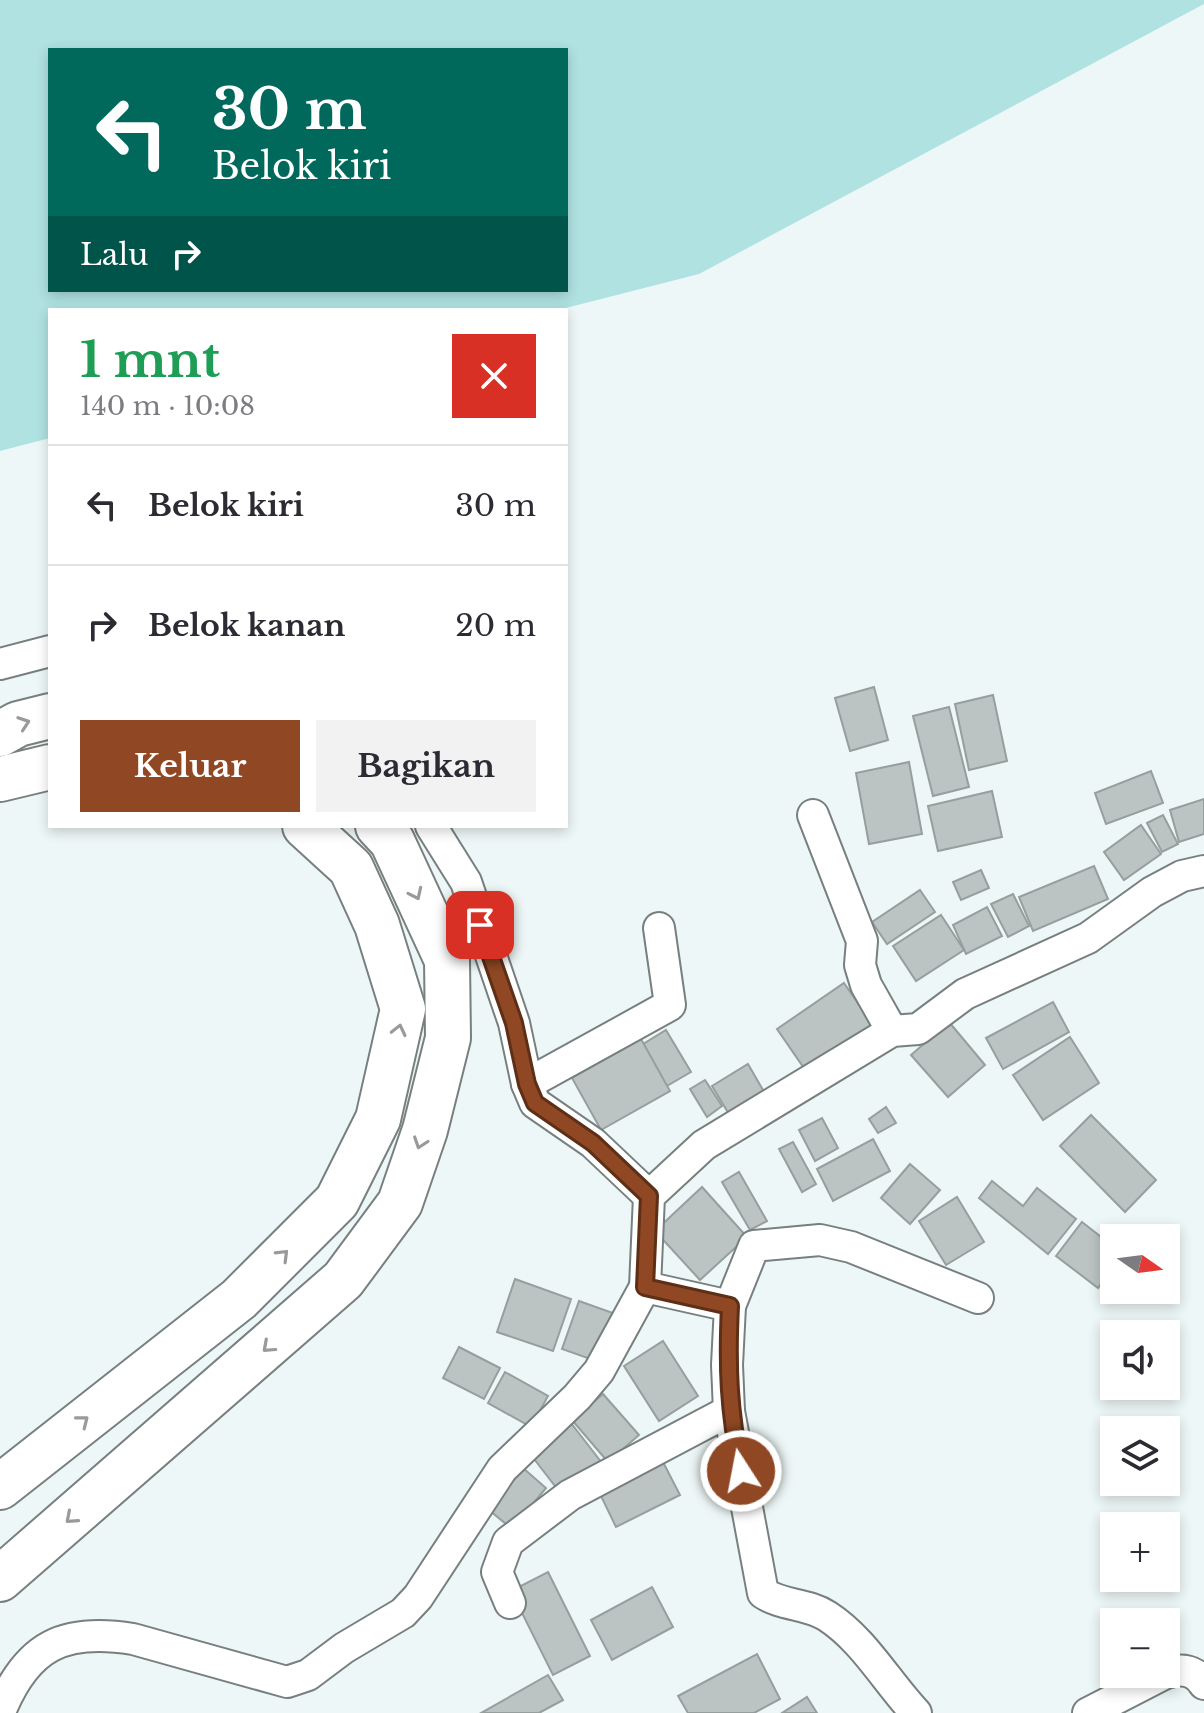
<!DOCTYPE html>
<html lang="id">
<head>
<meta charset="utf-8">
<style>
	:root { --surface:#fff; --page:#f2f2f3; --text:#2b2b33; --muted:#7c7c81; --line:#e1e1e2; --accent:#8f4823 }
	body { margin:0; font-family:"Libre Baskerville",serif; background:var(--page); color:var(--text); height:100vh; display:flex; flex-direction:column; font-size:30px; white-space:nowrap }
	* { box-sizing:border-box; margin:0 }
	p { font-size:26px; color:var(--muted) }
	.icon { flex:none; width:44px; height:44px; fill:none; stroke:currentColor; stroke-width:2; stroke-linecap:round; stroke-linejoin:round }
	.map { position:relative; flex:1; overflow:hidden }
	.side { position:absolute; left:48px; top:308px; width:520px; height:520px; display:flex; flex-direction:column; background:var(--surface); border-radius:0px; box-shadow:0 4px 12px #0003 }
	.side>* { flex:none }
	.guide { position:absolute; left:48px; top:48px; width:520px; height:244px; border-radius:0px; box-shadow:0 4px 12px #0003; background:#00695c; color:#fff; overflow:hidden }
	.needle { width:52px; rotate:104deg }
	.tools { position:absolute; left:1100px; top:1224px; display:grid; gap:16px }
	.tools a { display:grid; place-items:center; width:80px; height:80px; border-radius:0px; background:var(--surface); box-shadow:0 4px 12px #0003; font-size:40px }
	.pin { position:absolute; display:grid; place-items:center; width:68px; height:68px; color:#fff; margin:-34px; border-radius:16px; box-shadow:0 4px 12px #0006 }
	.me { position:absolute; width:88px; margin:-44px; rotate:349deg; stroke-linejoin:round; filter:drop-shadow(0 0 6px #0008) }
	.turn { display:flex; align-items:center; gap:28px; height:168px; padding:0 32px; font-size:36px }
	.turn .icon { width:104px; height:104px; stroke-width:2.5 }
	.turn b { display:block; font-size:56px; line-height:68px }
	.then { display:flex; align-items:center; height:76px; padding:0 32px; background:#0003; gap:16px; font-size:30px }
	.round { display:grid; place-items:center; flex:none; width:84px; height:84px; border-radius:0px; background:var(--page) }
	.summary { display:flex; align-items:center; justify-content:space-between; height:136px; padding:0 32px }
	h1 { font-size:48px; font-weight:700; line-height:60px; color:#1e9e55 }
	.action { display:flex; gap:16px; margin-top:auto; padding:16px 32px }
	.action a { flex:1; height:92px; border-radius:0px; background:var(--accent); color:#fff; font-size:32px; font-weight:700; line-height:92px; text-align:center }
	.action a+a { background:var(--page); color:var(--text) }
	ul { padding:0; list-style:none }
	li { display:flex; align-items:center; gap:24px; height:120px; padding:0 32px; border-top:2px solid var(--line) }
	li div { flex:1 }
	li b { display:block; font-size:30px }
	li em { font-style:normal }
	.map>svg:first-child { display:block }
	.green { fill:#b0e2e2; fill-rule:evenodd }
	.building { fill:#bbc3c3; stroke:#969e9e; stroke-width:2 }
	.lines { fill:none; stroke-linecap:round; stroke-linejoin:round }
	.minor-casing { stroke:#777f7f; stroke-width:34 }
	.motorway-casing { stroke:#777f7f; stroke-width:48 }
	.minor { stroke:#fff; stroke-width:30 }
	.motorway { stroke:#fff; stroke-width:44 }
	.oneway { stroke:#999b9b }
	.route-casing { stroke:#5d2f17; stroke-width:20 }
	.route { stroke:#8f4823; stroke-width:14 }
</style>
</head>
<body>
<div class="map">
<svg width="1204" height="1713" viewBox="0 0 1204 1713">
	<rect width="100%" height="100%" fill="#eef7f7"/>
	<path class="green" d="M0,0H1204V4L699,274L558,310H50V438L0,451ZM50,50H566V290H50Z"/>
	<g class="building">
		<path d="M874,687L888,740L850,751L835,698Z"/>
		<path d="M993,695L1007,761L969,770L955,704Z"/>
		<path d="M949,707L969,787L933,796L913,716Z"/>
		<path d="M909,762L922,834L869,844L856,773Z"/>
		<path d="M1151,771L1163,803L1106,824L1095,793Z"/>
		<path d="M992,791L1002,837L938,851L928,806Z"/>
		<path d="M1204,799V834L1179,842L1170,810Z"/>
		<path d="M1163,815L1178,844L1162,852L1147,823Z"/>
		<path d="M1141,825L1161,854L1124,880L1104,852Z"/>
		<path d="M1094,866L1108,899L1033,931L1019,897Z"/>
		<path d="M981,870L989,888L961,900L953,882Z"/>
		<path d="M920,890L935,912L887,944L872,922Z"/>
		<path d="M1013,894L1029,926L1008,937L991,904Z"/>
		<path d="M987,907L1002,936L966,954L953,925Z"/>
		<path d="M941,915L964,950L916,981L893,946Z"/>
		<path d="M844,983L873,1025L806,1071L777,1029Z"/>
		<path d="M1053,1002L1069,1032L1003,1069L986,1038Z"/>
		<path d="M949,1022L985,1065L948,1097L911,1055Z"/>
		<path d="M666,1030L691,1072L660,1090L635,1049Z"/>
		<path d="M1070,1037L1099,1083L1043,1120L1013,1075Z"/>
		<path d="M641,1039L670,1091L601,1130L572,1078Z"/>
		<path d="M748,1064L770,1102L735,1124L712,1086Z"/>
		<path d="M705,1080L722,1106L707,1117L690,1089Z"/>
		<path d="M886,1107L896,1123L878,1133L869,1119Z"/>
		<path d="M1091,1115L1156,1180L1125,1212L1060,1146Z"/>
		<path d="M822,1118L838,1148L815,1161L799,1130Z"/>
		<path d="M873,1139L890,1171L833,1201L817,1169Z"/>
		<path d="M793,1142L816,1184L802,1192L779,1149Z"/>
		<path d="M910,1164L940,1190L910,1224L881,1198Z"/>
		<path d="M739,1172L767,1221L750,1230L722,1182Z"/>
		<path d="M992,1181L1023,1206L1037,1188L1076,1219L1048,1254L979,1198Z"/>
		<path d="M702,1187L747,1237L700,1280L655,1231Z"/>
		<path d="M957,1197L984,1242L946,1265L919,1221Z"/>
		<path d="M1082,1222L1114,1247V1266L1098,1288L1056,1256Z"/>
		<path d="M515,1279L571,1299L553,1351L497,1332Z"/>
		<path d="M579,1301L613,1313L596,1361L562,1349Z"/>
		<path d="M663,1341L698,1396L659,1421L624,1366Z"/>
		<path d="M459,1347L500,1368L484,1399L443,1378Z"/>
		<path d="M505,1372L548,1396L531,1427L488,1403Z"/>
		<path d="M603,1394L639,1435L608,1462L572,1420Z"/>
		<path d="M571,1423L602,1463L562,1495L531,1455Z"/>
		<path d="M663,1462L680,1495L616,1527L600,1494Z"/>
		<path d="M523,1468L546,1488L512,1529L489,1510Z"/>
		<path d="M548,1572L590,1656L553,1675L511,1591Z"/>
		<path d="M652,1587L673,1627L612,1660L591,1620Z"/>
		<path d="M757,1654L780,1699L754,1713H688L678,1696Z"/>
		<path d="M548,1675L563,1700L539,1713H481Z"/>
		<path d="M807,1697L817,1713H782Z"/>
	</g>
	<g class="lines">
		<defs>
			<g id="minor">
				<path d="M0,664L50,651"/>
				<path d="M813,815L862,941L860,965L866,985L892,1031"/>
				<path d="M431,826L466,882L514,1023L527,1084L535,1103L593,1143L649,1196"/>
				<path d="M527,1084L670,1005L659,928"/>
				<path d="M730,1306L754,1246L820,1240L851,1247L978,1298"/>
				<path d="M510,1603L497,1572L508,1542L570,1495L729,1411"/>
				<path d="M1166,1673C1182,1668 1195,1670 1204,1684"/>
				<path d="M0,1712C27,1645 64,1628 133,1639L287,1682L308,1675L344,1648L403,1613L418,1597L502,1469L577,1397L599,1371L645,1287"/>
				<path d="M916,1713C886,1681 864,1640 827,1616C807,1603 782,1606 763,1593L729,1411L727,1365L730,1306L645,1287L649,1196L704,1145L892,1031L918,1029L965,994L1088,938L1152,892L1182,876L1204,871"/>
				<path d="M1088,1713L1164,1674"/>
			</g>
			<g id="motorway">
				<path d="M0,734L18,724L50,716"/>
				<path d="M0,779L50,767"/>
				<path d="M0,1487L239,1299L337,1201L378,1119L403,1009L377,925L351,868L305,826"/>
				<path d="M0,1579L343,1280L400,1203L425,1130L448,1038L447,960L392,841L378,826"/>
			</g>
		</defs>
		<use href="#minor" class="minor-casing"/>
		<use href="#motorway" class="motorway-casing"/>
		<use href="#minor" class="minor"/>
		<use href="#motorway" class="motorway"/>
	</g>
	<defs><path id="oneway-chevron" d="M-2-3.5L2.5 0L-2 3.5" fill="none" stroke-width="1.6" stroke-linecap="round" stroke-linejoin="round" transform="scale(2)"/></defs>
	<g class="oneway">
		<use href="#oneway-chevron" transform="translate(24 723) rotate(-19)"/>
		<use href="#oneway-chevron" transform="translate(416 894) rotate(65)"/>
		<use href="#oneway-chevron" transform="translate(399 1030) rotate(-77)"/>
		<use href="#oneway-chevron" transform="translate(420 1143) rotate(109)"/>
		<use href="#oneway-chevron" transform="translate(283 1255) rotate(-45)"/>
		<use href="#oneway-chevron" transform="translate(268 1347) rotate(138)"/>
		<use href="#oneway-chevron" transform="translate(83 1421) rotate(-38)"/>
		<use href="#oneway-chevron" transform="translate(71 1518) rotate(139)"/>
	</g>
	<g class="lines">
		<defs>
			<path id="route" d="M480,925L514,1023L527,1084L535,1103L593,1143L649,1196L645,1287L730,1306C727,1368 729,1410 741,1471"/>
		</defs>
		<use href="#route" class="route-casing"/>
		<use href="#route" class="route"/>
	</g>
</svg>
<div class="tools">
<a><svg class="needle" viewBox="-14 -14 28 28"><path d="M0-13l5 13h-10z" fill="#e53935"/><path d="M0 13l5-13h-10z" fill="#7c7c81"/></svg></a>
<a><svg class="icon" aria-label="sound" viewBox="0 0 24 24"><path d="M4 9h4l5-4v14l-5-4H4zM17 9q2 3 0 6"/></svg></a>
<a><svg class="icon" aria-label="layers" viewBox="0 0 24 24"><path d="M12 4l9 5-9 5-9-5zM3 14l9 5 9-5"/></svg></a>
<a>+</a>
<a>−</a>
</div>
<div class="pin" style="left:480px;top:925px;background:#d93025"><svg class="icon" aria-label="arrive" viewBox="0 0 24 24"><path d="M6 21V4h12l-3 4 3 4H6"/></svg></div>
<svg class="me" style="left:741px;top:1471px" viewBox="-20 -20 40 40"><circle r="17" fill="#8f4823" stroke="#fff" stroke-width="3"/><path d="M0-11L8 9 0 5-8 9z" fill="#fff"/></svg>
<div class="guide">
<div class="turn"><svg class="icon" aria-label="left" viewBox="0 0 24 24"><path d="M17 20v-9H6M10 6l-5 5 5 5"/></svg><div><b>30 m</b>Belok kiri</div></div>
<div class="then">Lalu<svg class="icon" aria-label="right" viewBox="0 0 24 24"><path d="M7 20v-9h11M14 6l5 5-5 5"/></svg></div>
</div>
<section class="side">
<div class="summary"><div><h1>1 mnt</h1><p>140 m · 10:08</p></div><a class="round" style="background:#d93025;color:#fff"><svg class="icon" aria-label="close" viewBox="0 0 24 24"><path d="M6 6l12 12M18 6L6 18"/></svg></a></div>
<ul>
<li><svg class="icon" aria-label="left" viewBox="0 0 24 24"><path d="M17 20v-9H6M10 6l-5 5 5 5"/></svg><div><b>Belok kiri</b></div><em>30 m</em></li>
<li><svg class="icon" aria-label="right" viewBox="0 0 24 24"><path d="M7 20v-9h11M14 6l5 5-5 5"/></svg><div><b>Belok kanan</b></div><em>20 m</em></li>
</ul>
<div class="action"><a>Keluar</a><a>Bagikan</a></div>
</section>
</div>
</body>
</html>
